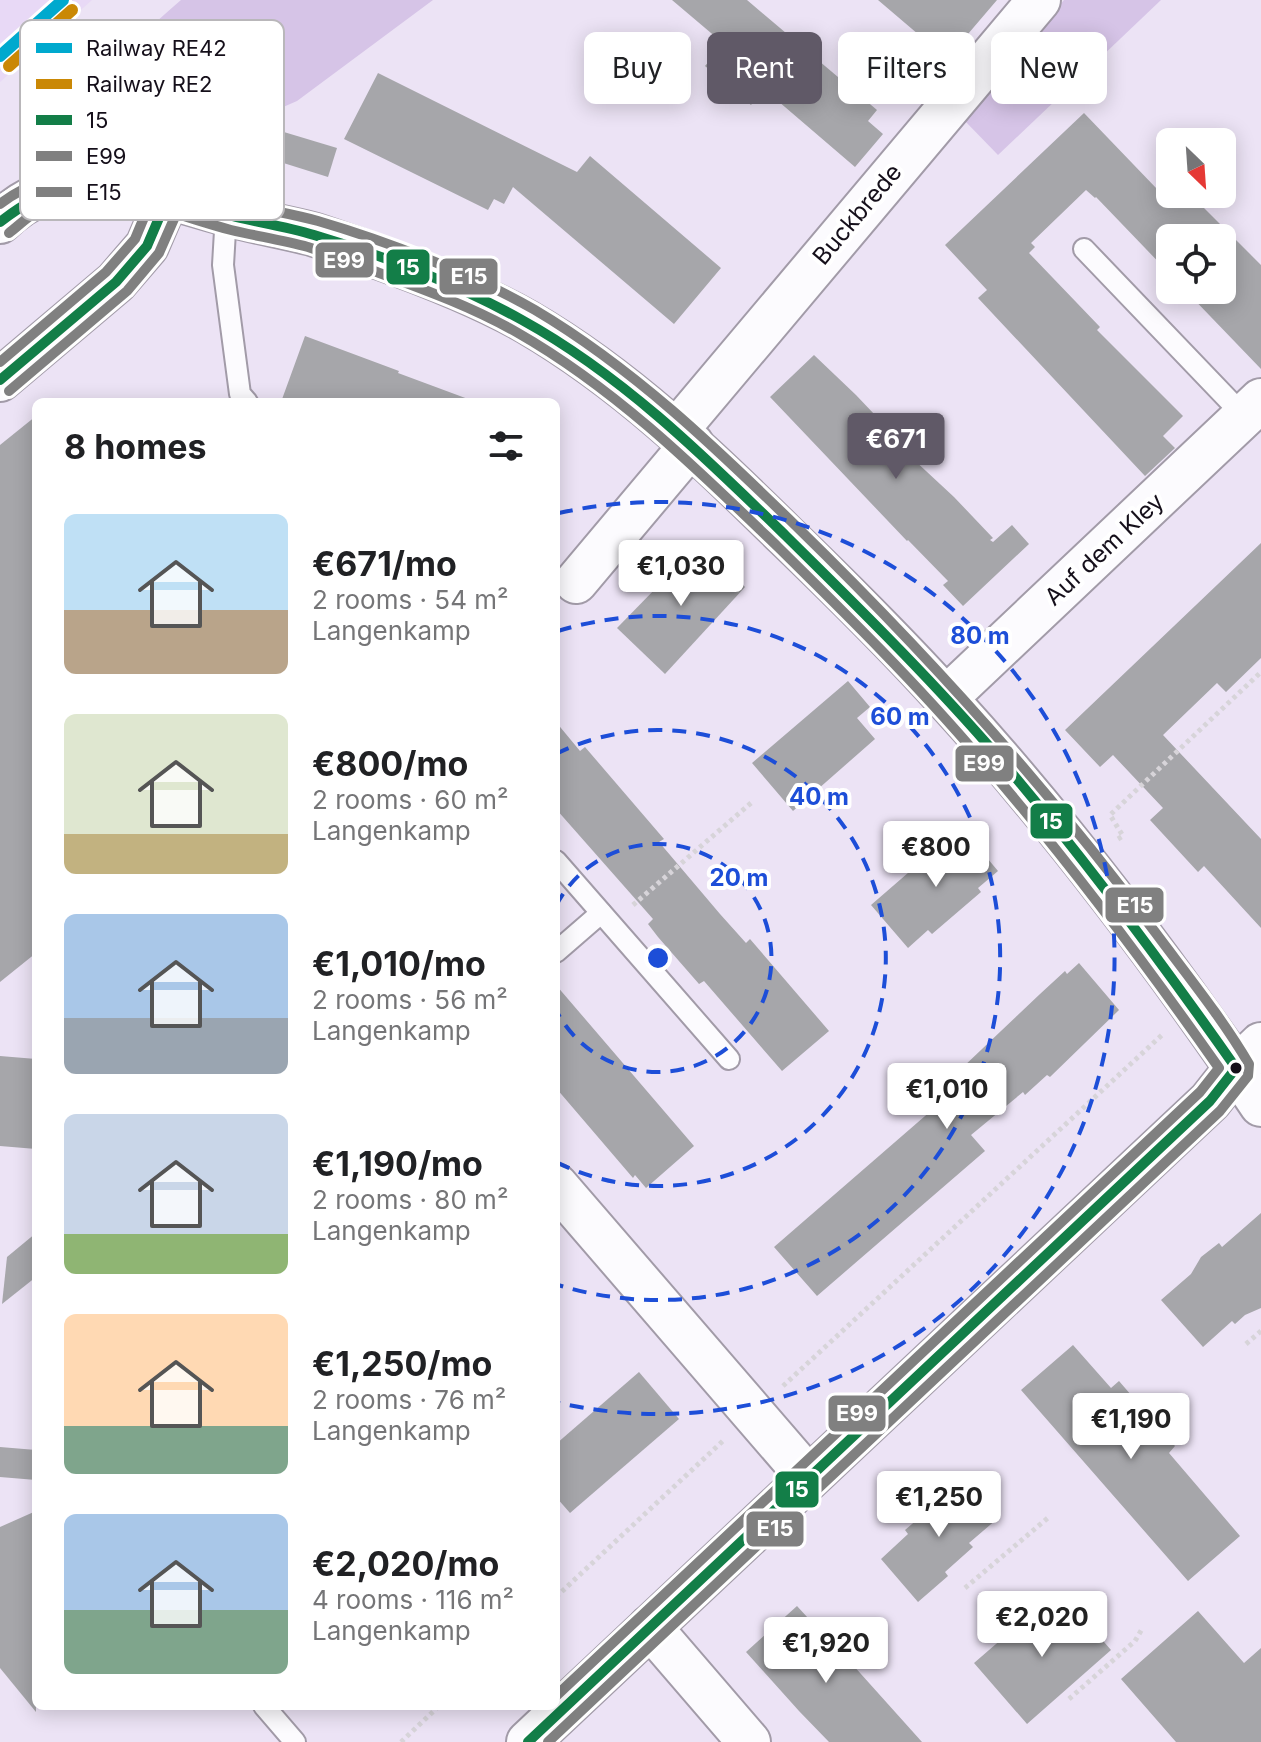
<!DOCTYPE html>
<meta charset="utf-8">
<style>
:root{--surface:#fff;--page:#f2f2f2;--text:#202124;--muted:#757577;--accent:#605967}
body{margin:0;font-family:Inter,sans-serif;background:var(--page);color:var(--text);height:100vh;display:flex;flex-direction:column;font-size:30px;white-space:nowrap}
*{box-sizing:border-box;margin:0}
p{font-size:26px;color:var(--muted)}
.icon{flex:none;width:44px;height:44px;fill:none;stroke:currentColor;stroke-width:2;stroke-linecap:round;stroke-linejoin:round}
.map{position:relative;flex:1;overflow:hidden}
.panel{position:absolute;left:32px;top:398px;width:528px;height:1312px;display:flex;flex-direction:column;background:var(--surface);border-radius:12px;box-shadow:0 4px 20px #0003}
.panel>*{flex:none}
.guide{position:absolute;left:584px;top:32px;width:556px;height:72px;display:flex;gap:16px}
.needle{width:52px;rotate:155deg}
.fabs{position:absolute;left:1156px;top:128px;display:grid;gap:16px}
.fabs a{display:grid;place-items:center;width:80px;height:80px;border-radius:12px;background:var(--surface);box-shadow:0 4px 20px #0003;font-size:40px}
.price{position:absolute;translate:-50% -68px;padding:0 18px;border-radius:8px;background:#fff;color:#222;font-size:26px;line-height:52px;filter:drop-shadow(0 2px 4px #0008)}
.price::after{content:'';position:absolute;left:50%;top:48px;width:24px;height:18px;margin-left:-12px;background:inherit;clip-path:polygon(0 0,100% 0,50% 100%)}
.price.active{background:var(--accent);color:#fff}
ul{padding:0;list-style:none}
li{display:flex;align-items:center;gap:24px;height:200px;padding:0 32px}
li span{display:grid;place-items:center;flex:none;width:224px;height:160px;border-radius:12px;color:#555}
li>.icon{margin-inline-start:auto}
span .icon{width:96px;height:96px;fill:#fffc;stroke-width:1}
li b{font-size:34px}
h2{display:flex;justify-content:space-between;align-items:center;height:96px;padding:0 32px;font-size:34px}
.pill{padding:0 28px;border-radius:12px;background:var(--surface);box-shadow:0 4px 20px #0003;font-size:28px;line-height:72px}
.pill.active{background:var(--accent);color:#fff}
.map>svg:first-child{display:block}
.built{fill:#e8d9f6}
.green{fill:#d6c4e7}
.building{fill:#a6a6aa}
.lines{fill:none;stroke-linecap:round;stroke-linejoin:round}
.lane-casing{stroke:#a29ba8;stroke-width:24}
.street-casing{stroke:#a29ba8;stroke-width:46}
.path{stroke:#d7d4d9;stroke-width:5;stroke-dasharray:4 4;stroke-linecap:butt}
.lane{stroke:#fcfbfe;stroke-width:20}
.street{stroke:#fcfbfe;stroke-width:42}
.bus-1-casing{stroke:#fff;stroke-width:16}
.bus-2-casing{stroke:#fff;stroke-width:16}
.bus-3-casing{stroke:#fff;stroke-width:16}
.bus-1{stroke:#137e48;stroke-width:10}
.bus-2{stroke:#808080;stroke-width:10}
.bus-3{stroke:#808080;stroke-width:10}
.rail-1-casing{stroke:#fff;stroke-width:18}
.rail-2-casing{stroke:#fff;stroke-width:18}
.rail-1{stroke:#00a9ce;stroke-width:12}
.rail-2{stroke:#ca8805;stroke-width:12}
.ring{fill:none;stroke:#1d4ed8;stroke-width:4;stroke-dasharray:14 10}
.bus-dot{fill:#150f1a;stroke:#fff;stroke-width:3}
.labels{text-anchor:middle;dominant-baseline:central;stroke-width:8;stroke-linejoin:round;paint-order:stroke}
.street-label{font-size:24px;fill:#150f1a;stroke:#fff}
.key{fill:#fff;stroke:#b9b7ba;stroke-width:2}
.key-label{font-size:22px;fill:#150f1a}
.centre{fill:#1d4ed8;stroke:#fff;stroke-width:4}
.ring-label{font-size:24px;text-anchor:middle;font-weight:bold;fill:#1d4ed8;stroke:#fff;stroke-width:8;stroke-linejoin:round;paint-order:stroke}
.line-badge{stroke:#fff;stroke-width:3}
.badge-label{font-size:22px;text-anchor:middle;font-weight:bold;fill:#fff}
</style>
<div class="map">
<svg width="1261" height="1742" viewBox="0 0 1261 1742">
<rect width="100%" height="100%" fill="#ece3f5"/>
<polygon class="built" points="0,0 92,0 0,82"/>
<g class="green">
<path d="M181,0H433L297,101L210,139L124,134L104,123L92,109C102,66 148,29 181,0Z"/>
<polygon points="1064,0 1161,0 998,155 963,119"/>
</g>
<g class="building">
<polygon points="672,0 747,0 877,110 868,121 883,134 855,167 764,89 751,105 705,66 724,44"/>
<polygon points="878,0 997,0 956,48 942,35 932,46"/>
<polygon points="378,73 577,172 590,156 721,268 674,324 513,187 504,204 494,199 488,210 344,139"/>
<polygon points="1084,113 1157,189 1170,177 1170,194 1186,194 1196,204 1198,202 1261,265 1261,369 1185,290 1222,290 1222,238 1170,238 1170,274 1096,197 1095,198 1086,190 1031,243 1035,247 1029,253 1100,327 1097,330 1183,416 1163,436 1175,448 1145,476 978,298 987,290 945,245"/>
<polygon points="251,122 337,148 328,177 242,150"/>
<polygon points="305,336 399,371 398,373 468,399 467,402 281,402"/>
<polygon points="814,355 856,395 875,415 873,417 912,458 954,497 993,538 990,540 993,542 1012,525 1029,544 963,606 943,585 948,581 908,540 907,541 770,397"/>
<polygon points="36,416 36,953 0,982 0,445"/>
<polygon points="700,543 745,587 665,674 617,628"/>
<polygon points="1261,543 1261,658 1226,692 1217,683 1163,735 1261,839 1261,928 1204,866 1198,872 1150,820 1163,808 1113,755 1100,767 1065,730"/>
<polygon points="848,681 870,707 857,718 875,739 793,811 752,763"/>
<polygon points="556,722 580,751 585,747 664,839 659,842 720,914 746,943 750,939 829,1031 782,1071 704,981 699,984 658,937 648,924 653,919 556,809"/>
<polygon points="961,827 998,871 978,888 981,892 932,934 928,930 908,948 871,905"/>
<polygon points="1079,963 1119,1010 1050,1077 1047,1075 1025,1095 1023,1092 971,1135 985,1151 817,1296 774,1247 970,1077 962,1068 1040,994 1065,971 1067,974"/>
<polygon points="556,985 694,1146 646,1188 635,1175 633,1178 556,1088"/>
<polygon points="0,1056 36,1059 36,1149 0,1146"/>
<polygon points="1261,1213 1261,1308 1245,1315 1235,1324 1232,1321 1203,1347 1161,1300 1191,1274 1201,1257 1219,1243 1222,1247"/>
<polygon points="36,1233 36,1277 2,1304 7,1257"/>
<polygon points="1073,1345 1111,1388 1119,1381 1175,1446 1169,1453 1240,1536 1188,1581 1021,1390"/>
<polygon points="639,1372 679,1419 570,1513 556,1497 556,1444"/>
<polygon points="0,1447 36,1450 36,1480 0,1477"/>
<polygon points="959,1475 997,1519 969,1543 973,1547 945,1572 948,1576 918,1602 881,1559 908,1534 905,1530 933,1506 929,1501"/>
<polygon points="36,1511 36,1712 0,1668 0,1527"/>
<polygon points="1047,1600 1059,1614 1071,1604 1111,1650 1027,1724 974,1663"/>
<polygon points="797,1606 851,1665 852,1664 922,1742 829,1742 799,1711 746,1652"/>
<polygon points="1198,1611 1244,1663 1261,1648 1261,1742 1176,1742 1121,1679"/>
</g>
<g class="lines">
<g class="lane-casing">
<g id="lane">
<polyline points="226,214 223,265 240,394 247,402"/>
<polyline points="1084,249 1244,416"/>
<polyline points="556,861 729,1059"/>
<polyline points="556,952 601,913"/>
<polyline points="264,1706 295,1742"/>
</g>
</g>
<g class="street-casing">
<g id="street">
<path d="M0,222C68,156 147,193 226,214C255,222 284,227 312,234C335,241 358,250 380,258C430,276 481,296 527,322C625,379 706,457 786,536C842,590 897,644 949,702C1053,816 1148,941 1236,1068L1210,1101L528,1742"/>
<polyline points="0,380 116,282 147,246 168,197"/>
<polyline points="677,430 1039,0"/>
<polyline points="576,582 692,444"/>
<polyline points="946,698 1261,400"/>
<polyline points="1261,1044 1236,1068 1261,1105"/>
<polyline points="556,1185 808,1477"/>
<polyline points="650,1627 749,1742"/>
</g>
</g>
<g class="path">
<polyline points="1118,839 1123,836 1110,815 1261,672"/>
<polyline points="633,905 751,803"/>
<polyline points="1246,1344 1261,1331"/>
<polyline points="783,1386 1163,1034"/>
<polyline points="965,1588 1049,1517"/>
<polyline points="556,1597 725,1439"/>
<polyline points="1069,1699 1135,1641 1142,1629"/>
<polyline points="401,1742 439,1706"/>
</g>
<use href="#lane" class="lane"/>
<use href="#street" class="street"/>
<g class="bus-1-casing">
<g id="bus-1">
<path d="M0,222C49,184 77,180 138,190C171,198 203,208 236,217C262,223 288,227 314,235C383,255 459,285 522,320C622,375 705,457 786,536C855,604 924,672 988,745C1077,848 1158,957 1236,1068L1210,1101L528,1742"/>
<polyline points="0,380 116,282 147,246 168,197"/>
</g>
</g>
<g class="bus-2-casing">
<g id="bus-2">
<path d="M9,233C17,227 25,219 33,214C94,178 170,214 231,230C256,236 282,240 308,247C330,254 352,263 374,271C423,289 473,307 518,333C616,389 697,469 778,547C847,615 916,683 979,757C1065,856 1143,960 1219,1068L1200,1092L556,1696"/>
<polyline points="9,391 127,291 159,253 181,203"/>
</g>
</g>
<g class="bus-3-casing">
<g id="bus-3">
<path d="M0,204C75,147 150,179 231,201C260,209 289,213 318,221C386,241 473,274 535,310C633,368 715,447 796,526C926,653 1047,786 1155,932C1187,975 1222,1018 1249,1064L1248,1076L1220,1111L548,1742"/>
<polyline points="0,362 106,272 135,239 155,191"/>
</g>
</g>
<use href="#bus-1" class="bus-1"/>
<use href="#bus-2" class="bus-2"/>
<use href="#bus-3" class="bus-3"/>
<g class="rail-1-casing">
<polyline id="rail-1" points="0,56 63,0"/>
</g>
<g class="rail-2-casing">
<polyline id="rail-2" points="9,66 72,10"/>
</g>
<use href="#rail-1" class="rail-1"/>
<use href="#rail-2" class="rail-2"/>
</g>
<g class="ring">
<path d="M556 906A114 114 0 1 1 556 1010"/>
<path d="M556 754A228 228 0 1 1 556 1162"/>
<path d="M558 631A342 342 0 1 1 558 1285"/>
<path d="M559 513A456 456 0 1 1 559 1403"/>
</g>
<circle class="bus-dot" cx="1236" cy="1068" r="7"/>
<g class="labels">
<g class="street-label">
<text transform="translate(857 214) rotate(-50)">Buckbrede</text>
<text transform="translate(1104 549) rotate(-43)">Auf dem Kley</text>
</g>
</g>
<rect x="20" y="20" width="264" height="200" rx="12" class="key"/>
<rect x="36" y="43" width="36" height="10" fill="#00a9ce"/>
<rect x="36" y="79" width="36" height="10" fill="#ca8805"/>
<rect x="36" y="115" width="36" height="10" fill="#137e48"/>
<rect x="36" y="151" width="36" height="10" fill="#808080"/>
<rect x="36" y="187" width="36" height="10" fill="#808080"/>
<g class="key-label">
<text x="86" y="56">Railway RE42</text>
<text x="86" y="92">Railway RE2</text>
<text x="86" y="128">15</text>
<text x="86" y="164">E99</text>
<text x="86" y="200">E15</text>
</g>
<circle cx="658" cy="958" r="12" class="centre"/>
<g class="ring-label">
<text x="980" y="644">80 m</text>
<text x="900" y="725">60 m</text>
<text x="819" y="805">40 m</text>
<text x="739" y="886">20 m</text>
</g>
<g class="line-badge">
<rect x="314" y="241" width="61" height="38" rx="8" fill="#808080"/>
<rect x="385" y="248" width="46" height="38" rx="8" fill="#137e48"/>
<rect x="438" y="257" width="61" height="39" rx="8" fill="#808080"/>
<rect x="954" y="744" width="61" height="39" rx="8" fill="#808080"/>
<rect x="1029" y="802" width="45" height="38" rx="8" fill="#137e48"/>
<rect x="1104" y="886" width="61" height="38" rx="8" fill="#808080"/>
<rect x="827" y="1394" width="60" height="39" rx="8" fill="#808080"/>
<rect x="774" y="1470" width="46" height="39" rx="8" fill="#137e48"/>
<rect x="745" y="1510" width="60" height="38" rx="8" fill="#808080"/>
</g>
<g class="badge-label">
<text x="344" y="268">E99</text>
<text x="408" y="275">15</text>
<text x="469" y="284">E15</text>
<text x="984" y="771">E99</text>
<text x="1051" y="829">15</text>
<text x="1135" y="913">E15</text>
<text x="857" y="1421">E99</text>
<text x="797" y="1497">15</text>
<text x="775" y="1536">E15</text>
</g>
</svg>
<div class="fabs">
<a><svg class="needle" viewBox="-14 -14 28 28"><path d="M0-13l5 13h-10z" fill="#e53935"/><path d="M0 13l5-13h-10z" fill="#757577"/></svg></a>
<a><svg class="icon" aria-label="locate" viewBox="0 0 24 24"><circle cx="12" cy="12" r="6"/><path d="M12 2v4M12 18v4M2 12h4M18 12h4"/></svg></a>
</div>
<b class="price active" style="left:896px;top:481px">€671</b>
<b class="price" style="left:681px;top:608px">€1,030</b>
<b class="price" style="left:936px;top:889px">€800</b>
<b class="price" style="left:947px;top:1131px">€1,010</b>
<b class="price" style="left:1131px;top:1461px">€1,190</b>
<b class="price" style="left:939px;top:1539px">€1,250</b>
<b class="price" style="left:1042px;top:1659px">€2,020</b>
<b class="price" style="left:826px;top:1685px">€1,920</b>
<div class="guide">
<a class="pill">Buy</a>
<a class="pill active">Rent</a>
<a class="pill">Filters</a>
<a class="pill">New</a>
</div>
<section class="panel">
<h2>8 homes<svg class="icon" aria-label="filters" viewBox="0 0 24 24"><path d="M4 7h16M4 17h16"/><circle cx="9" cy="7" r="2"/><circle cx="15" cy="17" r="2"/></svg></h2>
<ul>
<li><span style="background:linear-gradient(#bfe0f5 60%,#b9a48a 0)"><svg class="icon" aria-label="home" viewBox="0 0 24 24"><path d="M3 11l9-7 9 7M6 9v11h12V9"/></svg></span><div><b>€671/mo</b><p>2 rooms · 54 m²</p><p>Langenkamp</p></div></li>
<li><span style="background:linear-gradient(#dfe7d0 75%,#c2b280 0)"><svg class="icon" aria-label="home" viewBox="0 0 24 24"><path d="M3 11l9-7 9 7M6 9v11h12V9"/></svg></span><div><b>€800/mo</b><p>2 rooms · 60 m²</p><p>Langenkamp</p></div></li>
<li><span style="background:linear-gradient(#a9c7e8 65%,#9aa5b1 0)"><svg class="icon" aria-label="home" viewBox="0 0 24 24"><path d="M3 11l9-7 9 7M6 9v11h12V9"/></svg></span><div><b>€1,010/mo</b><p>2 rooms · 56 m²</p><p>Langenkamp</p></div></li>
<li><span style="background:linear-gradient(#c9d6e8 75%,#8fb573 0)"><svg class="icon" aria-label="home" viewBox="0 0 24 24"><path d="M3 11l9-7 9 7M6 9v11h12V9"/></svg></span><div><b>€1,190/mo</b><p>2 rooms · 80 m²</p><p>Langenkamp</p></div></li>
<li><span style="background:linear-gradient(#ffd9b3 70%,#7fa58c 0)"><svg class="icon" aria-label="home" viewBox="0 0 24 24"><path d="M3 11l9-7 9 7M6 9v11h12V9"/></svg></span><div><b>€1,250/mo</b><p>2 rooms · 76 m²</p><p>Langenkamp</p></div></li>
<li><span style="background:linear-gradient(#a9c7e8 60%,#7fa58c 0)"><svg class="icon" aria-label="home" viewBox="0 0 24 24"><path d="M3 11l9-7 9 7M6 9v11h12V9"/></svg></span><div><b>€2,020/mo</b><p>4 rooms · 116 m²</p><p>Langenkamp</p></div></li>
</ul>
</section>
</div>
